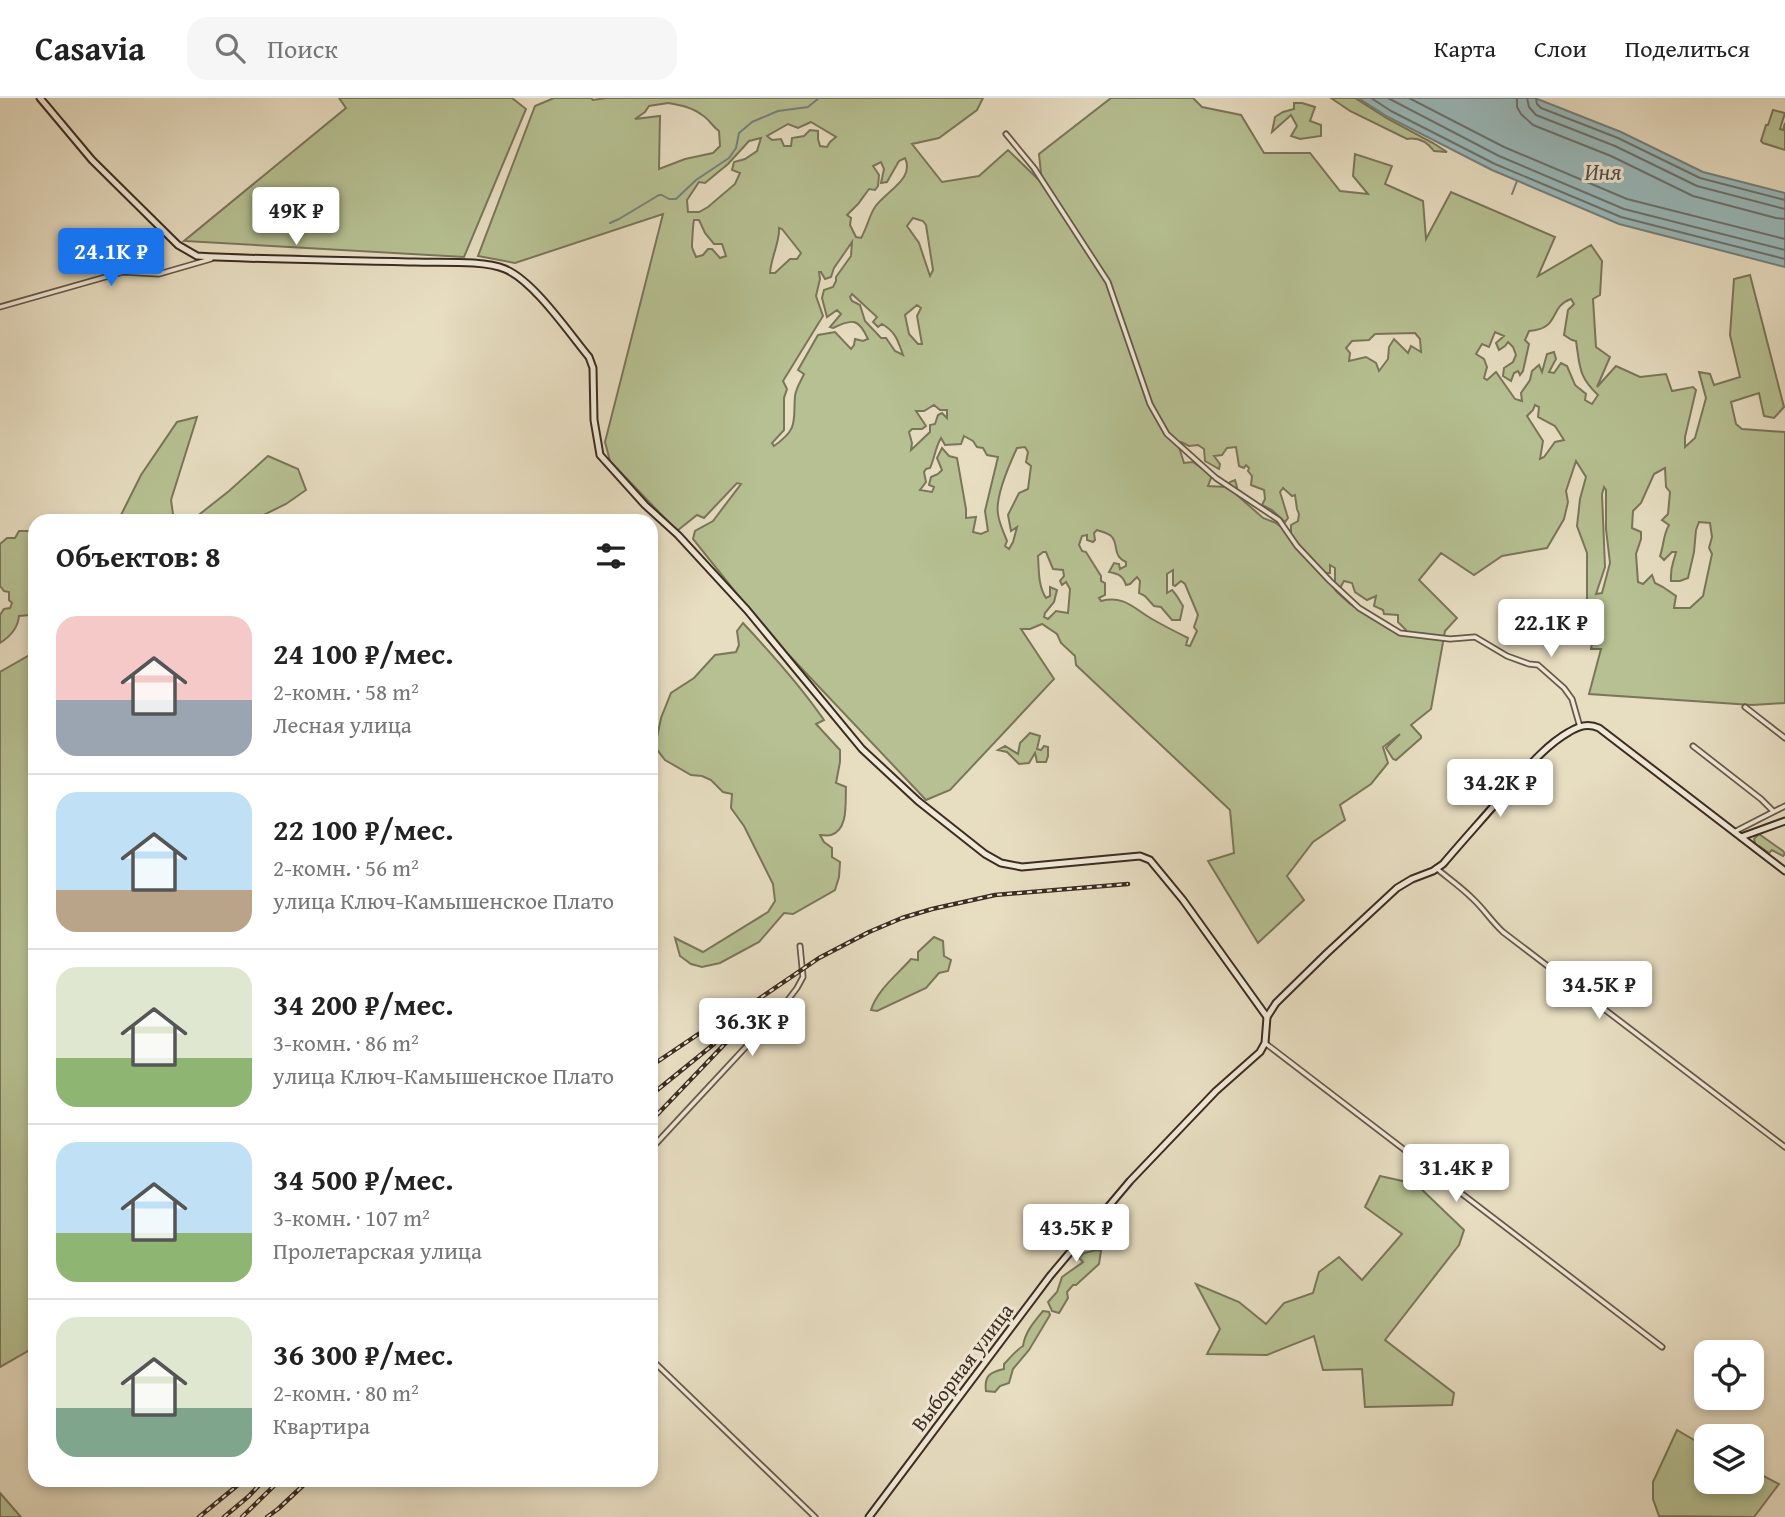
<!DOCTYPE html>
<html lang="ru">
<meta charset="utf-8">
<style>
:root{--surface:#fff;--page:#f6f6f6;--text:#222;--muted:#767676;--line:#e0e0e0;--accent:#1a73e8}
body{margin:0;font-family:"Gentium Book Plus",serif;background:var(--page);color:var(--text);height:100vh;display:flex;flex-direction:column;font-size:26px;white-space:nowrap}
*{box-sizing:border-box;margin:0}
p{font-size:23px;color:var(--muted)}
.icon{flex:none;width:38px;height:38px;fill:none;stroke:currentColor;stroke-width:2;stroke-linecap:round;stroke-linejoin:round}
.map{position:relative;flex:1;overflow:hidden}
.side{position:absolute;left:28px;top:416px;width:630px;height:973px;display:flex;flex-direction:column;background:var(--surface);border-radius:21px;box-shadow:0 4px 10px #0003}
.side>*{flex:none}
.buttons{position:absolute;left:1694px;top:1242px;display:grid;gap:14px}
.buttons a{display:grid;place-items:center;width:70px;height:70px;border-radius:14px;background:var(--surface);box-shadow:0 4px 10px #0003;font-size:35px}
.price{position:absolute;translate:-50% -60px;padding:0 16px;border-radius:7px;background:#fff;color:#222;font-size:23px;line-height:46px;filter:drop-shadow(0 2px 4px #0008)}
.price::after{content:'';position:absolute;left:50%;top:42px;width:21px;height:16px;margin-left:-10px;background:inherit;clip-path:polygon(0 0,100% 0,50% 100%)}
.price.active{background:var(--accent);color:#fff}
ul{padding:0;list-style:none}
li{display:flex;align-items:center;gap:21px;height:175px;padding:0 28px}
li+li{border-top:2px solid var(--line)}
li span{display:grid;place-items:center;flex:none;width:196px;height:140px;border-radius:21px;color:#555}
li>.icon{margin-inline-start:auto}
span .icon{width:84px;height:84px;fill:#fffc;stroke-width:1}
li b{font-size:30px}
h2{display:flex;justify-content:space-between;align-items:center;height:84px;padding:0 28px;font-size:30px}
header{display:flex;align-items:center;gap:42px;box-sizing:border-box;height:98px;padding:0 35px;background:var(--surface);border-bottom:2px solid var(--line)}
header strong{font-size:33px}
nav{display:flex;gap:38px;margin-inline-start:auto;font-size:24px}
.search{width:490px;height:63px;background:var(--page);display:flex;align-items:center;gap:18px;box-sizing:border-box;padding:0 24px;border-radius:21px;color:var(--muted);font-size:26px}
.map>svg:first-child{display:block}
.green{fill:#b6c092;stroke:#7a765a;stroke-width:2;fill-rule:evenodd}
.water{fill:#9ababc;stroke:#75817e;stroke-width:2}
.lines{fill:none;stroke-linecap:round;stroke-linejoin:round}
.shore{stroke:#6c736e;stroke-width:2}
.stream{stroke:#75817e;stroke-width:2}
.street-casing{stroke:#685849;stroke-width:7}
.secondary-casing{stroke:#3d2c21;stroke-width:9}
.street{stroke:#efe9d7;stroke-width:3.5}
.secondary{stroke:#efe9d7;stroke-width:5}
.rail-casing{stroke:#3d2c21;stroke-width:4.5}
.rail{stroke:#efe9d7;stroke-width:2;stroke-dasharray:5;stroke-linecap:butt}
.labels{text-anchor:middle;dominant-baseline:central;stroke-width:6;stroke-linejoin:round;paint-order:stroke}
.street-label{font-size:21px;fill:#3d2c21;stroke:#efe9d7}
.water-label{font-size:23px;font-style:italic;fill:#545048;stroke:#efe9d7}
</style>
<header>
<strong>Casavia</strong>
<div class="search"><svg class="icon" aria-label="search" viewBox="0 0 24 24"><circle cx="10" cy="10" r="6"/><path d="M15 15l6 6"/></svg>Поиск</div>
<nav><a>Карта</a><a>Слои</a><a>Поделиться</a></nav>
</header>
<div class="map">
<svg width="1785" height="1419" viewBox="0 0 1785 1419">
<rect width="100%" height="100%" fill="#e7ddc1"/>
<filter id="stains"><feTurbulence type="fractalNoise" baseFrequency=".00286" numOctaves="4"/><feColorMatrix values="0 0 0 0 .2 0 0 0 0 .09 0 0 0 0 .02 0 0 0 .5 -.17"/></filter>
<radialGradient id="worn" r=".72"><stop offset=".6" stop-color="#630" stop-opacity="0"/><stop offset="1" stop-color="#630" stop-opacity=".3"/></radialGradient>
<g class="green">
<polygon points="339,0 512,0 526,11 464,159 184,143 346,10"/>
<path d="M554,0H591L593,2L606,0H983L977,12L939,40L912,46L942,84L979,78L1008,52L1042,85L1039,56L1111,0H1193L1202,9L1241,17L1264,55H1310L1340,93L1368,96L1353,78L1355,56L1392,68L1385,86L1423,103L1426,141L1451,94L1555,139L1538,178L1591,147L1602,163L1600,197L1593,201L1596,249L1610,259L1597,289L1616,268L1640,279L1666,276L1672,293L1693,289L1696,292L1685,339V349L1695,340L1706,300L1699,274L1710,276L1714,287L1740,279L1730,237L1734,181L1750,177L1784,309L1774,320L1764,318L1759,295L1731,304L1736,326L1742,331L1785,334V605L1752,607L1589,596L1601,551H1591L1596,523L1587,509V455L1577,428L1580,401L1586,379L1576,363L1566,393L1568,404L1564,421L1547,450L1502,458L1474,477L1441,455L1419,482L1457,520L1445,533L1431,611L1411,627L1421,638V640L1396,662L1393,661L1386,650L1400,636L1383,649L1388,665L1371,686L1340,707L1345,722L1313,744L1287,778L1304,802L1258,845L1208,763L1234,755L1230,712L1076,567L1075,558L1061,545L1057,536L1042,526L1030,531H1021L1054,581L950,692L926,702L770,537L693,441L695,433L713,423L741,386L737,385L704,420L697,417L677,433L610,363L605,344L663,116L515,165L478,158L535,8ZM668,5C679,7 692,9 702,17C709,21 712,28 719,33L720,48L713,55L685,61L659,71L660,18L635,21L645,14L649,8ZM811,24L836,39L830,44L827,49L820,48L818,41V33L810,32L804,38L792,40L791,48H784L781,41L772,42L767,38L788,26L798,30ZM761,40L757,53L745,61L734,64L732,72L740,75L735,86L708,109L699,114H688L687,102L699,84L705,85L728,66L749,43ZM905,60C915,81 886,93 875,109C869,118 867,130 861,140L856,139L850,127L851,120L847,117L858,106L869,91L875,92L878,88L879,77L873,68L881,64L884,71L881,85L887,84L899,63ZM913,120L923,123L926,127L933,172L930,178L919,145L907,128ZM694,122H699L705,135L714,146H722L726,158L720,160L712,151H708L703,157L696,159C695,156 693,153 692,149C692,146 693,125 694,122ZM779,130L782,131L801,155L797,161H790L775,175H770C771,159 780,144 779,130ZM852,144L851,158L836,179V183L833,189L824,192L822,200L827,219L837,212L841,216L830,229L833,230C853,220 859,221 868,241L863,243L855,241L854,247L851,251L835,234L818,237L798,272L804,276C801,283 796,290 795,298C793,324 799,330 774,348L772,345L784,332V300L787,291L783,283L823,218L816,198L820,181L819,174H821L825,181L831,179L834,170ZM852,196L877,219L873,224L878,229L882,226C896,234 898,243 903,257L895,253L886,240H881L865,223L860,207L852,203L850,199ZM1571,201L1574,206L1568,212L1564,237L1572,242L1576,243C1580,268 1578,278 1598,297L1592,306L1585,302L1586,296L1575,287L1567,268L1561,265L1554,275L1549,274L1556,261L1554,254L1547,256L1542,274L1539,267L1532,273L1530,282L1521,295L1522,303L1515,301L1496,274L1487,282L1484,280L1487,269L1484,261L1476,256L1482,246L1489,249L1495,234L1504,238L1496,245L1499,252L1505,248L1508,244L1513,249L1516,257L1513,264L1504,270L1503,278L1511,283L1514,275L1518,273L1520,277L1523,273L1529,246L1525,242L1529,233C1561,231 1548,209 1571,201ZM917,207L921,210L917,218L922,246H918L909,236L905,217ZM1415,235L1420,241L1421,254L1411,248L1408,255L1394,241L1389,249L1388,261L1379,273L1376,265L1366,259L1349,263L1350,255L1346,250L1352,243L1369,242L1375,236ZM934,307L940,312H947V320L942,315L938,317L935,326L930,327V334L911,352L912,345L909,334L912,331H922L926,328L916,313H924ZM1535,307L1539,309L1538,319L1555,328L1564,342L1555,344L1544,359L1540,361L1543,343L1527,318L1533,312ZM964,338L973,343L977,349L983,350L987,357L998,359L985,413L988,433L981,436L973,434L976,419L966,420V411L957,360L949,358L942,350L937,360L942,372L938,376L931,379L929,387L934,389L932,394L920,392L926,384L924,374L926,371L930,370C935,359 935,350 941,340L945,347L961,346ZM1181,344L1189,348L1198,347L1204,351L1205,363L1219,371L1220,366L1214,358L1222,357L1227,350L1236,349L1239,368L1244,370L1246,367L1249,370L1248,373L1252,378L1251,387L1264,392L1265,401L1262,407L1272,412L1285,424L1288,420L1280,394L1283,390L1292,398L1295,397L1297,411L1299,416L1298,423L1291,427V436L1276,425L1263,420L1237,397V389L1235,382L1230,384L1226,389L1208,388L1211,380H1215L1193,364L1184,365L1178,346ZM1025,349L1028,354L1026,364L1031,368L1028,391L1019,395L1008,417L1011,433L1017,429L1013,444L1009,451L1005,448L1007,443C1004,435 999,425 998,416C995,399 1010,365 1017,350ZM1665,370L1666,389L1670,394L1668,416L1662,422L1669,427C1663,437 1664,447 1660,458L1664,462L1672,454H1676C1673,467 1670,468 1671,483H1680L1688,480L1694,454L1696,432L1699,424L1710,425L1712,439L1709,450L1712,456L1703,498L1690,510H1674L1676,498L1663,489L1655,485L1652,477L1643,486L1638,484L1636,456L1641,441V434L1632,430L1633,413L1641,405L1654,376ZM1604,389L1606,392V431L1610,465L1602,495L1596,496L1605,469L1602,396ZM1097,432C1102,434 1109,435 1112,439C1119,448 1112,457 1126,464V468L1120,471L1119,466L1114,465L1109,474C1118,476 1123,477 1126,487L1130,486L1137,479L1140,483L1139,495L1145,498L1154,508L1161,509L1172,522H1180L1183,508C1179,502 1177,497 1172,492L1167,495V476L1173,472V487L1175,488L1181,483L1185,486L1198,517L1194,529L1197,533L1190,548L1186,547L1188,540C1176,534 1164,528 1152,521C1134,511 1125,497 1101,503L1099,500L1105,497V485L1101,483V478L1086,454L1082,453L1079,447L1082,438L1087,437V442L1093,444L1095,442L1094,435ZM1043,454H1046L1053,471L1063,472L1064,478L1060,483L1062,487L1066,484L1070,491L1068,515L1056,513L1048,521L1044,519L1045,515L1054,504L1057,492L1050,489V498L1046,500C1038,488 1039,472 1038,458ZM1330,467L1335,470V490H1340L1344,483L1352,485L1355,494L1367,502L1376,498L1374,508L1383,512L1384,516L1398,517V524L1406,532L1404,537L1350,506L1336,493L1325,475H1330Z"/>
<path d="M1331,0H1355L1388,21L1433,45L1447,54L1434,53C1427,44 1419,39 1407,41L1350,13Z"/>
<polygon points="1294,5 1302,5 1315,9 1310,23 1321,27 1321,38 1300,41 1291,38 1297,28 1291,17 1272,34 1275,19 1283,14 1294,11"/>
<polygon points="1773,12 1785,15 1780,31 1783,32 1785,25 1785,52 1763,45 1761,43 1766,27 1768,27"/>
<polygon points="197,319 171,402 174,423 118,423 141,377 177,324"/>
<polygon points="268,358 298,371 306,392 286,406 251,423 191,423 229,393"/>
<path d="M19,433H30L35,438V453L32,456L35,475V512L30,517L19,518C18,530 11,538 0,545V517L4,511L10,510L12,505L9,502V494L4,493L0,488V446L7,440H15Z"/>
<path d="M743,525C772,556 800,587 824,622L816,626L840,652V664L836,685L846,689C845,703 849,732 831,737C828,738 824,737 820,737L824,744L832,750V759L840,764L839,779L835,792L793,816L784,815L759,844L720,865L702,869L691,866L680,858L675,840L703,854L768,814L775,803L773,786L744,728L731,710L732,696L723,694L711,682L702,678L691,677L665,662L655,649L661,620L671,595L694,580L715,557L736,554L739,547L737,533Z"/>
<polygon points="35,554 35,1249 0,1269 0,574"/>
<polygon points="1030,635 1040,638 1037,651 1041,652 1044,648 1048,649 1048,658 1046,664 1037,664 1035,655 1029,665 1019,666 1007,654 998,652 1005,648 1018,656 1020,645"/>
<polygon points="1759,736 1783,753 1785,756 1783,758 1772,752 1769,755 1759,748 1756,748 1754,741"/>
<path d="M934,839L943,843L944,858L951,862L948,873L939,875L926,890L877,913L871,912C877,892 898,876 911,861L918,862V854Z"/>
<polygon points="1380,1078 1416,1086 1464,1132 1459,1147 1385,1242 1454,1295 1452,1307 1365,1309 1362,1271 1323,1272 1314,1238 1267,1257 1207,1256 1220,1231 1196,1186 1239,1204 1266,1226 1284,1205 1313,1195 1319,1174 1339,1159 1362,1182 1402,1136 1365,1109"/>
<polygon points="1097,1152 1101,1153 1099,1166 1076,1187 1073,1187 1067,1194 1068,1200 1059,1215 1052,1213 1048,1204 1057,1194 1062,1179 1083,1164 1079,1160 1084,1155"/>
<path d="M1043,1213L1049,1214L1050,1217L1029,1252L1013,1271L1009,1285L1000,1288L995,1294L986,1293C984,1278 990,1274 1004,1271V1266C1010,1260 1016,1252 1023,1248C1025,1234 1034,1224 1043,1213Z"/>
<polygon points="1677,1332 1706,1349 1706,1384 1752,1384 1752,1372 1779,1386 1754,1419 1659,1418 1653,1401 1653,1384"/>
<polygon points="0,1395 21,1419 0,1419"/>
</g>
<polygon class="water" points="1358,0 1535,0 1621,34 1703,74 1785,95 1785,169 1619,126 1492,72 1388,19"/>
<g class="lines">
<g class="shore">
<polyline points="1371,0 1391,13 1495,66 1621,119 1785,161"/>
<polyline points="1388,0 1499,58 1624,111 1785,152"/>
<polyline points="1409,0 1504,49 1627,101 1785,141"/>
<polyline points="1517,0 1517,9 1521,16 1533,27 1611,58 1693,98 1776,120 1785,121"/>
<polyline points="1527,0 1529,9 1536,17 1615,48 1697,88 1785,111"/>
<polyline points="1536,0 1537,6 1541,10 1618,40 1700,80 1785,102"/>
</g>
<g class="stream">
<polyline points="1512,96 1517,83"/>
<polyline points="610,125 619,121 659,97 662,97 669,101 676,101 696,82 729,60 736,50 739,35 752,24 778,13 808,9 819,0"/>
</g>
<g class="street-casing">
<g id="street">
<polyline points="1006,36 1034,70 1108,184 1150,306 1167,336 1216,380 1279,422 1297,448 1330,483 1359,510 1400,535 1450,541 1475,539 1507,558 1529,566 1538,567 1564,590 1572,601 1580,629"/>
<polyline points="0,209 123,174 159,176 211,161"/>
<polyline points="1745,609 1785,640"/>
<polyline points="1693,648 1761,701 1773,713"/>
<polyline points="1734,734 1785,708"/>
<path d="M1436,770C1448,780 1461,789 1472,800C1484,811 1491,823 1503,834L1785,1049"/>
<polyline points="1265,945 1662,1249"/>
<polyline points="651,1051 781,911 797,890 803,879 800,848"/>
<polyline points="651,1261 815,1419"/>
</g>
</g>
<g class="secondary-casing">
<g id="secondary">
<path d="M40,0L92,62L178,147L197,158C270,162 343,162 415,164C441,165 483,162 505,171C534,183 569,235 589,259L593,270L594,322L600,357L645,407L678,437L747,512L862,651L918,703L985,756L1001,765L1022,769L1140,758L1150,762L1183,802L1267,919"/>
<polyline points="1741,739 1785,723"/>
<path d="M869,1419L1050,1178L1130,1083L1216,993L1260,954L1265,945L1267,919L1276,905L1327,855L1397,790L1412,781L1433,773L1443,766C1465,740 1488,715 1510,689C1527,670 1546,647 1569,634C1579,628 1588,625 1599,630L1785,773"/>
</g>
</g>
<use href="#street" class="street"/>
<use href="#secondary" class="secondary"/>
<g class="rail-casing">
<g id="rail">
<polyline points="651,968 697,937 750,907 819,860 869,834 902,820 932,811 995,797 1128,786"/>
<polyline points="651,997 714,946"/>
<polyline points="651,1023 764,905"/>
<polyline points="199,1419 244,1382"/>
<polyline points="224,1419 249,1398 264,1382"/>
<polyline points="242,1419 280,1382"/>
<polyline points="267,1419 278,1411 309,1382"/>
</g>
</g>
<use href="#rail" class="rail"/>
</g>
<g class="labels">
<g class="street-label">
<text transform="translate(962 1269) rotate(-53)">Выборная улица</text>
</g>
<g class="water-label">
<text x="1603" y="73">Иня</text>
</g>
</g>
<rect width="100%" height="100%" filter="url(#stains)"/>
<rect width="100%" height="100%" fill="url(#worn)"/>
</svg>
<div class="buttons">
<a><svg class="icon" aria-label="locate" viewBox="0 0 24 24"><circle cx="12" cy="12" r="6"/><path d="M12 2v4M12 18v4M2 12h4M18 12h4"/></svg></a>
<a><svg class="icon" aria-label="layers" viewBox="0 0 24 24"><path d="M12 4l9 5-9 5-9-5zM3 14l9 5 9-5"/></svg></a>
</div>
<b class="price" style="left:296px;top:149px">49K ₽</b>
<b class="price active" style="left:111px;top:190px">24.1K ₽</b>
<b class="price" style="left:1551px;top:561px">22.1K ₽</b>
<b class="price" style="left:1500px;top:721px">34.2K ₽</b>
<b class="price" style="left:1599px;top:923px">34.5K ₽</b>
<b class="price" style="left:752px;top:960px">36.3K ₽</b>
<b class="price" style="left:1456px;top:1106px">31.4K ₽</b>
<b class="price" style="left:1076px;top:1166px">43.5K ₽</b>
<section class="side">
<h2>Объектов: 8<svg class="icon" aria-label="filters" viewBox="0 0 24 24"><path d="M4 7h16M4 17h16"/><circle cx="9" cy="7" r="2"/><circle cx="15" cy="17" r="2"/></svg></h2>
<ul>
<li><span style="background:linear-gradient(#f6c9c9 60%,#9aa5b1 0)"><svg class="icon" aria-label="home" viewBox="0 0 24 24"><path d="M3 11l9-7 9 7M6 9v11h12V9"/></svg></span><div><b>24 100 ₽/мес.</b><p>2-комн. · 58 m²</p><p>Лесная улица</p></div></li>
<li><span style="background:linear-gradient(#bfe0f5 70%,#b9a48a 0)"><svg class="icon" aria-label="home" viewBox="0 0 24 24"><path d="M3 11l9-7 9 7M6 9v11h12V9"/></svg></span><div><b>22 100 ₽/мес.</b><p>2-комн. · 56 m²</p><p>улица Ключ-Камышенское Плато</p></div></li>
<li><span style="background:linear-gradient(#dfe7d0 65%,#8fb573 0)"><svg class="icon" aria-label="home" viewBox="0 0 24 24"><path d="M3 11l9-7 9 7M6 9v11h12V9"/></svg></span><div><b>34 200 ₽/мес.</b><p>3-комн. · 86 m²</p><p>улица Ключ-Камышенское Плато</p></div></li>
<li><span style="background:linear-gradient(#bfe0f5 65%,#8fb573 0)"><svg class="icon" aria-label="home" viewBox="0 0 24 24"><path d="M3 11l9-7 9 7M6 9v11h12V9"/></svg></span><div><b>34 500 ₽/мес.</b><p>3-комн. · 107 m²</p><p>Пролетарская улица</p></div></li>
<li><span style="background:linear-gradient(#dfe7d0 65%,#7fa58c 0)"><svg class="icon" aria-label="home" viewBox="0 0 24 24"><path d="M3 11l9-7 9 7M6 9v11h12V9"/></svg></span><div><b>36 300 ₽/мес.</b><p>2-комн. · 80 m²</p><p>Квартира</p></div></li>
</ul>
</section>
</div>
